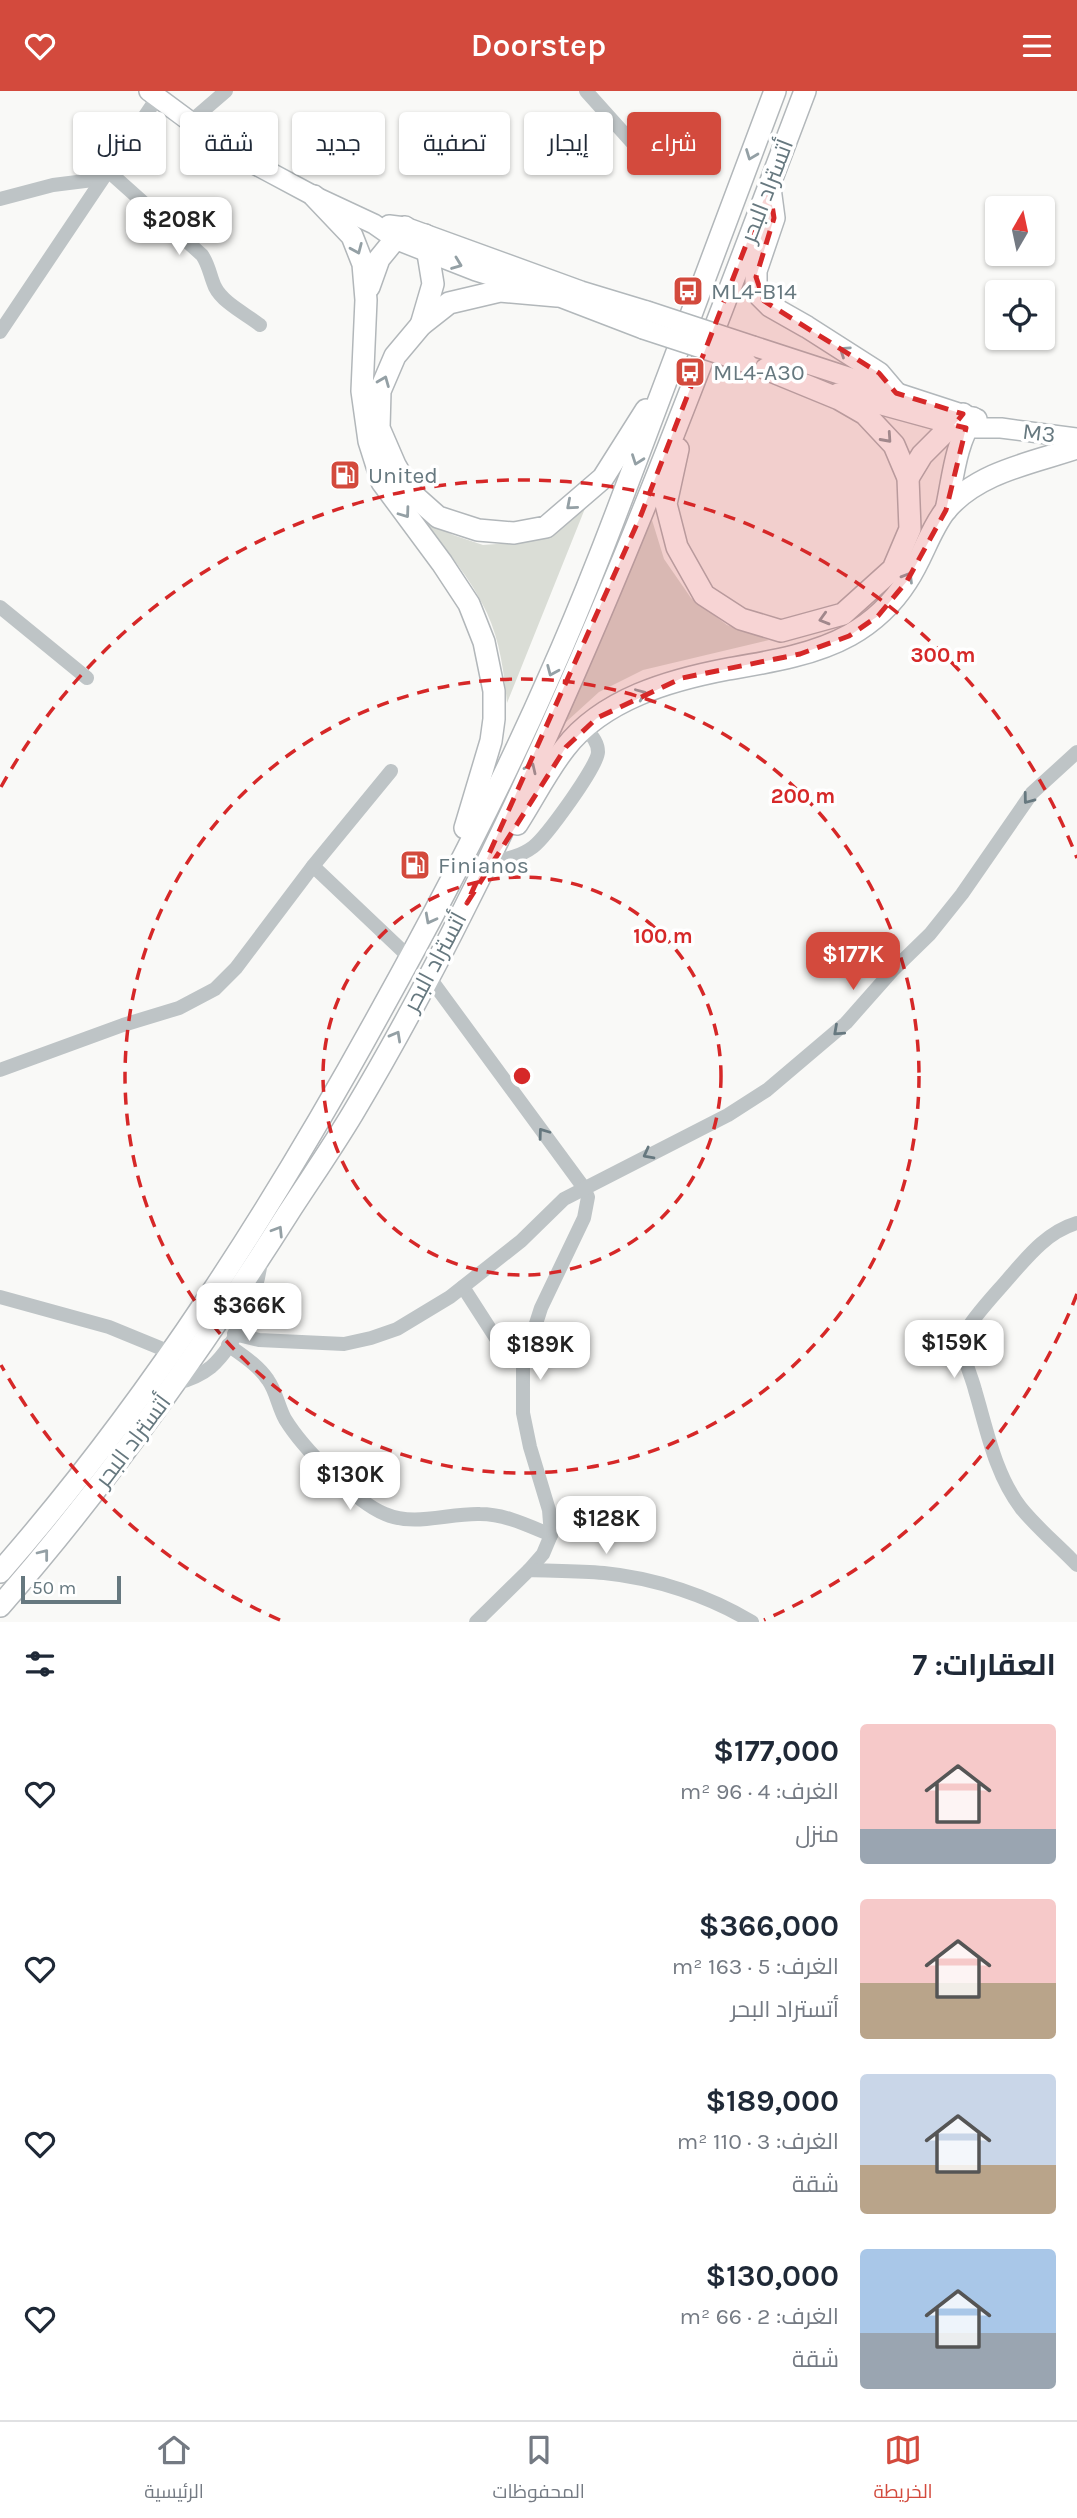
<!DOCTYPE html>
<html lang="ar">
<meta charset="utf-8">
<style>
:root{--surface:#fff;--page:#f2f2f3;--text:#1f2937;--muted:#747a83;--line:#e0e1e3;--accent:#d34a3d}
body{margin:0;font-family:Karla,Cairo,sans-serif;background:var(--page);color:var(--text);direction:rtl;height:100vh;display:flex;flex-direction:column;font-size:26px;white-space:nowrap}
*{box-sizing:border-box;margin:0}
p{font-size:23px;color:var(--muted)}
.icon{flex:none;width:38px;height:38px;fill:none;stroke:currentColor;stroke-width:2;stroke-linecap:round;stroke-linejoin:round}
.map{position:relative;height:1531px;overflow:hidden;direction:ltr}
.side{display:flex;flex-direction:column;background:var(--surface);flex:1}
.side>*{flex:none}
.hud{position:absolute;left:21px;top:21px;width:700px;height:63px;direction:rtl;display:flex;gap:14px}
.needle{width:46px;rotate:9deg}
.buttons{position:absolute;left:985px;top:105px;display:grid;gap:14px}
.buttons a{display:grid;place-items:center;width:70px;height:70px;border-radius:7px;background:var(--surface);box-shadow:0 2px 5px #0004;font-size:35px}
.scale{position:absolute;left:21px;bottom:18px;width:100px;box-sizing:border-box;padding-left:7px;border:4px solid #66787f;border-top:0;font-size:19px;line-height:24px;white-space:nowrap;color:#66787f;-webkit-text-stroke:5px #fff;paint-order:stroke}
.price{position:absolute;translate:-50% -60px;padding:0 16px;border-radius:14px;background:#fff;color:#222;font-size:23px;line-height:46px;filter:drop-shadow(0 2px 4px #0008)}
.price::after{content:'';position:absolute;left:50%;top:42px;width:21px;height:16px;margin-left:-10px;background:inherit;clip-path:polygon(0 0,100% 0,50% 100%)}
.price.on{background:var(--accent);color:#fff}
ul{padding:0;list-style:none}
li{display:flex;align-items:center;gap:21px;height:175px;padding:0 21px}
li span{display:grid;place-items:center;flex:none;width:196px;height:140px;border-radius:7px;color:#555}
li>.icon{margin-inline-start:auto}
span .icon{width:84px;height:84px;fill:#fffc;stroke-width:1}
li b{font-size:30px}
h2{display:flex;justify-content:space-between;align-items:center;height:84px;padding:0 21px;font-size:30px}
.tag{padding:0 24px;border-radius:7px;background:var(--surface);box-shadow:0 2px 5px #0004;font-size:24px;line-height:63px}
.tag.on{background:var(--accent);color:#fff}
header{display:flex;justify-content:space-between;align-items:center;height:91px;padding:0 21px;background:var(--accent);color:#fff;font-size:32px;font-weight:600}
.menu{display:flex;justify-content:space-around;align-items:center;height:98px;border-top:2px solid var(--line);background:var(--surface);font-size:19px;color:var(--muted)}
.menu a{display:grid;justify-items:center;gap:4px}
.menu .on{color:var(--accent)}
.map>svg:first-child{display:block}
.green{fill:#daddd6}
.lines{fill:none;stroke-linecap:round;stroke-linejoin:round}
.major-casing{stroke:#b2b8bb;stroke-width:22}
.highway-casing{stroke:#b2b7ba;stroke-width:24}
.minor{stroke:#bec4c6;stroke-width:14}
.major{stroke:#fff;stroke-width:19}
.highway{stroke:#fff;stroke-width:21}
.major-bridge-casing{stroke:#b2b8bb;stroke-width:22;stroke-linecap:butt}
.major-bridge{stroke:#fff;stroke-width:19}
.oneway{stroke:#94a0a5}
.oneway2{stroke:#66787f}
.marked{fill:#d62828;fill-opacity:0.2;stroke:#d62828;stroke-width:5;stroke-dasharray:14 9;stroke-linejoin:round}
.ring{fill:none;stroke:#d62828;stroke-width:3.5;stroke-dasharray:12 9}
.labels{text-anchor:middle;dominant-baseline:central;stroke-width:7;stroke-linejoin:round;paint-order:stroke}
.street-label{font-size:23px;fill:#66787f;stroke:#fff}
.poi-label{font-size:23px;fill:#66787f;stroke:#fff;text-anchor:start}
.centre{fill:#d62828;stroke:#fff;stroke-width:3.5}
.ring-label{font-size:21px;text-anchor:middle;font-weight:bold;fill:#d62828;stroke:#fff;stroke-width:7;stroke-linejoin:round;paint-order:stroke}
</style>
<header><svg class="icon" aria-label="menu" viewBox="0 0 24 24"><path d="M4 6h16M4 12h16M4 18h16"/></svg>Doorstep<svg class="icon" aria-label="heart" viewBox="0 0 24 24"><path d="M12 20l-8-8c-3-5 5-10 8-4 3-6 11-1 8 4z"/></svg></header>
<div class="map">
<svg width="1077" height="1531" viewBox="0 0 1077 1531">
<rect width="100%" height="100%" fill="#f9f9f7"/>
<g class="green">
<path d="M586,415L507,612C504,582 500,550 487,522C471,487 445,458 422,428L453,444L483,454L525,451L558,439Z"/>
<polygon points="652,429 664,468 691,507 727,534 769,549 643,579 599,601 555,641"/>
</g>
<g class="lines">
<g class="major-casing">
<g id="major">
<polyline points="149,0 230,60 314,105 374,133 397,149 476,180 557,205 643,238"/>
<polyline points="389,134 405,136 581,200 647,220"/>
<polyline points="753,255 977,328"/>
<polyline points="838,302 966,337 1001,337 1077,347"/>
</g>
</g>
<g class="highway-casing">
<g id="highway">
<polyline points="770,97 774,127 756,180 756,192 760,205 770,215 807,236 879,282 896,302"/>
<polyline points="314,105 352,145 363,173 366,209 362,300 369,350 382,391 442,472 469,513 484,551 494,600 494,628 491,650 465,737"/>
<polyline points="369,196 379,168 405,136"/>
<polyline points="557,205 500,200 449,212 421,234 395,265 380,300 379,337 395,374 411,402 438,426 478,439 514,442 546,436 603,387 646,319"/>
<polyline points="421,234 433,193 425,144"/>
<polyline points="678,358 666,413 677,456 704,504 741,528 781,540 843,523 893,478 910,438 908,387 894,354 865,323 839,308 766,278"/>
<polyline points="908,387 922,364 963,323"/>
<path d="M946,419C953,388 955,353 973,327"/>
<path d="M517,733C533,708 547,680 565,657C603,608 670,589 728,578C769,571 814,564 850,544C873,531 893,512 907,490C922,468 929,441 945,420C977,381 1032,372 1077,357"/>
<path d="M0,1481C150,1310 274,1115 383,916C443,808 501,696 550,584C594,486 630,385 668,285C703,190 739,95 775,0"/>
<path d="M0,1515C107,1393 200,1261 287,1124C309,1090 332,1057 353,1022C393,955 430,886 465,816C598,553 701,275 805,0"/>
</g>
</g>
<g class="minor">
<polyline points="586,0 647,68"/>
<polyline points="190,31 226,0"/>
<path d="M107,79L202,164C209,174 210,185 215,196C223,212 246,223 260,234"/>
<polyline points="0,108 53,94 101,88"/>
<polyline points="0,241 157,7"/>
<polyline points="0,516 87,587"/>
<path d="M493,771C507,768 521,765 533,756C546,746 598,675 598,661C598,651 592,644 585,638"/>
<polyline points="313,775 410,867"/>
<polyline points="429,886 584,1097 588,1106 584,1127 541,1217 523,1273 523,1322 530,1356 549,1419 551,1444 543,1463 529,1479"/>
<polyline points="0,979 123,934 179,917 215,898 236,877 313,775 391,680"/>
<path d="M1077,1132C1047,1141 1028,1165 1008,1188C997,1201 972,1227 965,1242C958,1260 971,1282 975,1299C987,1339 995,1383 1021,1417C1038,1438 1059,1455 1077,1474"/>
<polyline points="463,1196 501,1255 509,1264 523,1273"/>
<polyline points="0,1206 109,1236 170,1261"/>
<polyline points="234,1243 259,1249 344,1253 371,1247 397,1238 450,1206 521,1150 564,1108 728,1024 767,999 846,932 892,880 930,843 962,803 1032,702 1077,661"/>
<path d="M228,1254C242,1264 258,1274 268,1289C276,1300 278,1315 285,1328C302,1356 355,1411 385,1423C415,1436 448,1422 480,1423C505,1423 529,1435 551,1444"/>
<path d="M177,1292C189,1289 201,1284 211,1276C237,1253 258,1202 261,1168"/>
<path d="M476,1531L529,1479C554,1480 579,1480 604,1482C655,1487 709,1505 752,1531"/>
</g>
<use href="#major" class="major"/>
<use href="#highway" class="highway"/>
<g class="major-bridge-casing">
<g id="major-bridge">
<polyline points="647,220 753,255"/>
<polyline points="643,238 747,272"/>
</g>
</g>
<use href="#major-bridge" class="major-bridge"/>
</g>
<defs><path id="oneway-chevron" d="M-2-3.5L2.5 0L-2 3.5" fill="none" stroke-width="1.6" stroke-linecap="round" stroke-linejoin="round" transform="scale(1.75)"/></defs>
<g class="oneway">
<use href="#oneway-chevron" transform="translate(751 64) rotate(111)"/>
<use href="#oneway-chevron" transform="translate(357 158) rotate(67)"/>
<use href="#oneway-chevron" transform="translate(457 173) rotate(21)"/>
<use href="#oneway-chevron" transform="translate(844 260) rotate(-146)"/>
<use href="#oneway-chevron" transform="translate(384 290) rotate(-68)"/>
<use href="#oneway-chevron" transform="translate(887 347) rotate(48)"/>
<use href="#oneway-chevron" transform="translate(637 369) rotate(110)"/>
<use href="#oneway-chevron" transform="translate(571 414) rotate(139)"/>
<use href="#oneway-chevron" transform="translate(405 422) rotate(54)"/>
<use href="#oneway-chevron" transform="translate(908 486) rotate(-59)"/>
<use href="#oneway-chevron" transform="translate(824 528) rotate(164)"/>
<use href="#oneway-chevron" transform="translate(552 580) rotate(113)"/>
<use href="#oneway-chevron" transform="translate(641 603) rotate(-23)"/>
<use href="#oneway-chevron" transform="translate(531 677) rotate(-65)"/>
<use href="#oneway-chevron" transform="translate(430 828) rotate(118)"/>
<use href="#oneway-chevron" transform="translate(396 945) rotate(-61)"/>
<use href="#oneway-chevron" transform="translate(278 1140) rotate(-58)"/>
<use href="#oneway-chevron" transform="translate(44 1463) rotate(-52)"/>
</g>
<g class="oneway2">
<use href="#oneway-chevron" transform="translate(1028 708) rotate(127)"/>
<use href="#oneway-chevron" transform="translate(838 940) rotate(138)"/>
<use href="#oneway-chevron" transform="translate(543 1042) rotate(-126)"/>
<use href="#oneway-chevron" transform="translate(648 1063) rotate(152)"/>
</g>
<path class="marked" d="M769,95L774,127L756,186L764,210L879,282L896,302L963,323L954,334L966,337L946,419L907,490L878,525L849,545L800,563L682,587L597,627L566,656L467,812L641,424Z"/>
<g class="ring">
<circle cx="522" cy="985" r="199"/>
<circle cx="522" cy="985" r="397"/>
<path d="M1077 1203A596 596 0 0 1 764 1529M280 1529A596 596 0 0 1 1 1274M1 696A596 596 0 0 1 1077 767"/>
</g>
<defs>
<g id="bus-square" transform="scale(1.575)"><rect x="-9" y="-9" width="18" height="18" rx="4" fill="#d34a3d" stroke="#fff"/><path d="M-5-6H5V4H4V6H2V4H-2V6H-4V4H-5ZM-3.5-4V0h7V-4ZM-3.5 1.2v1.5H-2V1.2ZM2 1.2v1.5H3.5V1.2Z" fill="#fff"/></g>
<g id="fuel-square" transform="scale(1.575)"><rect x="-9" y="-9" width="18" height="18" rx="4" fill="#d34a3d" stroke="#fff"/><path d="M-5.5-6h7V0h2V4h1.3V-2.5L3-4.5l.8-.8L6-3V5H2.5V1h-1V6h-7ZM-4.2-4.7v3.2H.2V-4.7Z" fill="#fff"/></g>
</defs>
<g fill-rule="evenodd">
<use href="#bus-square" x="688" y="200"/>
<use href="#bus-square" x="690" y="281"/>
<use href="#fuel-square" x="345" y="384"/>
<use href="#fuel-square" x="415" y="774"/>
</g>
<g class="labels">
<g class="street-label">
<text transform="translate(767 100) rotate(-69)">أتستراد البحر</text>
<text transform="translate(1039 342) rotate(7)">M3</text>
<text transform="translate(435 871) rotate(-62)">أتستراد البحر</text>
<text transform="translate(133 1350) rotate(-53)">أتستراد البحر</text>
</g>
<g class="poi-label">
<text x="711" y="200">ML4-B14</text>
<text x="713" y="281">ML4-A30</text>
<text x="368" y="384">United</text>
<text x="438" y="774">Finianos</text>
</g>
</g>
<circle cx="522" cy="985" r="10" class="centre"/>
<g class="ring-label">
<text x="943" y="571">300 m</text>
<text x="803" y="712">200 m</text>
<text x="663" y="852">100 m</text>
</g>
</svg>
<div class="buttons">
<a><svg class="needle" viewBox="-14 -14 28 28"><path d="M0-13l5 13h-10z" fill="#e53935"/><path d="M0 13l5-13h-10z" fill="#747a83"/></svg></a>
<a><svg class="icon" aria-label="locate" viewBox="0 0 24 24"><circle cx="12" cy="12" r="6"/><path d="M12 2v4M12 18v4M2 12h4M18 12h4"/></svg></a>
</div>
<div class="scale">50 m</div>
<b class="price" style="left:179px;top:166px">$208K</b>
<b class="price on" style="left:853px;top:901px">$177K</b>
<b class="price" style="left:249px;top:1252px">$366K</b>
<b class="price" style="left:954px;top:1289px">$159K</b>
<b class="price" style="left:540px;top:1291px">$189K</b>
<b class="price" style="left:350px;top:1421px">$130K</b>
<b class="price" style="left:606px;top:1465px">$128K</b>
<div class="hud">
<a class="tag on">شراء</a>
<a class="tag">إيجار</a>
<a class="tag">تصفية</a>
<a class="tag">جديد</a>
<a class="tag">شقة</a>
<a class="tag">منزل</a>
</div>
</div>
<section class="side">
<h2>العقارات: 7<svg class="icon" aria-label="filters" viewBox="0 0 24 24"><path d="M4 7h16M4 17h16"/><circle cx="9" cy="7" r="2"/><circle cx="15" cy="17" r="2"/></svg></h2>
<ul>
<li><span style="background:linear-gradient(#f6c9c9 75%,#9aa5b1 0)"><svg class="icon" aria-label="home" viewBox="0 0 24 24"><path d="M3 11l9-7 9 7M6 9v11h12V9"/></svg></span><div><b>$177,000</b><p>الغرف: 4 · 96 m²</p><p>منزل</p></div><svg class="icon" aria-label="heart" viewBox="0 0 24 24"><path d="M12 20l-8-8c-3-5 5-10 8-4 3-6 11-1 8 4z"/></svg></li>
<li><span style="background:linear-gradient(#f6c9c9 60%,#b9a48a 0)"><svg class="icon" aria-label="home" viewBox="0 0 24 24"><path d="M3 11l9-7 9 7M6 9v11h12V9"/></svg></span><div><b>$366,000</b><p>الغرف: 5 · 163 m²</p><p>أتستراد البحر</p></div><svg class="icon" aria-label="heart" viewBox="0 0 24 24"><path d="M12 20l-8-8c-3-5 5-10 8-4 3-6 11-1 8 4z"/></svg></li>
<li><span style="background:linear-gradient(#c9d6e8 65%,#b9a48a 0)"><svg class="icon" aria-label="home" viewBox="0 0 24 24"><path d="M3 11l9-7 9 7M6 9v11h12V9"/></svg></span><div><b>$189,000</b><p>الغرف: 3 · 110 m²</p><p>شقة</p></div><svg class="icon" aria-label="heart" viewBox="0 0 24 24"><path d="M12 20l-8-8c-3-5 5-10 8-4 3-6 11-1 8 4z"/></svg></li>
<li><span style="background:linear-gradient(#a9c7e8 60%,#9aa5b1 0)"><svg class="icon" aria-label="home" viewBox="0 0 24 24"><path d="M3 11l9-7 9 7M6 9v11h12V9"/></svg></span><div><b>$130,000</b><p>الغرف: 2 · 66 m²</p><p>شقة</p></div><svg class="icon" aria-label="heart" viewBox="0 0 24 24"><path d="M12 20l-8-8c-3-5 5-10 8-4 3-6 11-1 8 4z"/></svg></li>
</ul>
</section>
<nav class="menu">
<a class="on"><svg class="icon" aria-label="map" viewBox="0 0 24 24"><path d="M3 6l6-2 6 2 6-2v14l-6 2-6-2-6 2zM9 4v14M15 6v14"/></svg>الخريطة</a>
<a><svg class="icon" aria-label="saved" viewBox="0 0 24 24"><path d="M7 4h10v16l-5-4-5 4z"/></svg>المحفوظات</a>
<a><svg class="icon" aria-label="home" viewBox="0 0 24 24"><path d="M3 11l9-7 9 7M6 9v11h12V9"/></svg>الرئيسية</a>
</nav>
